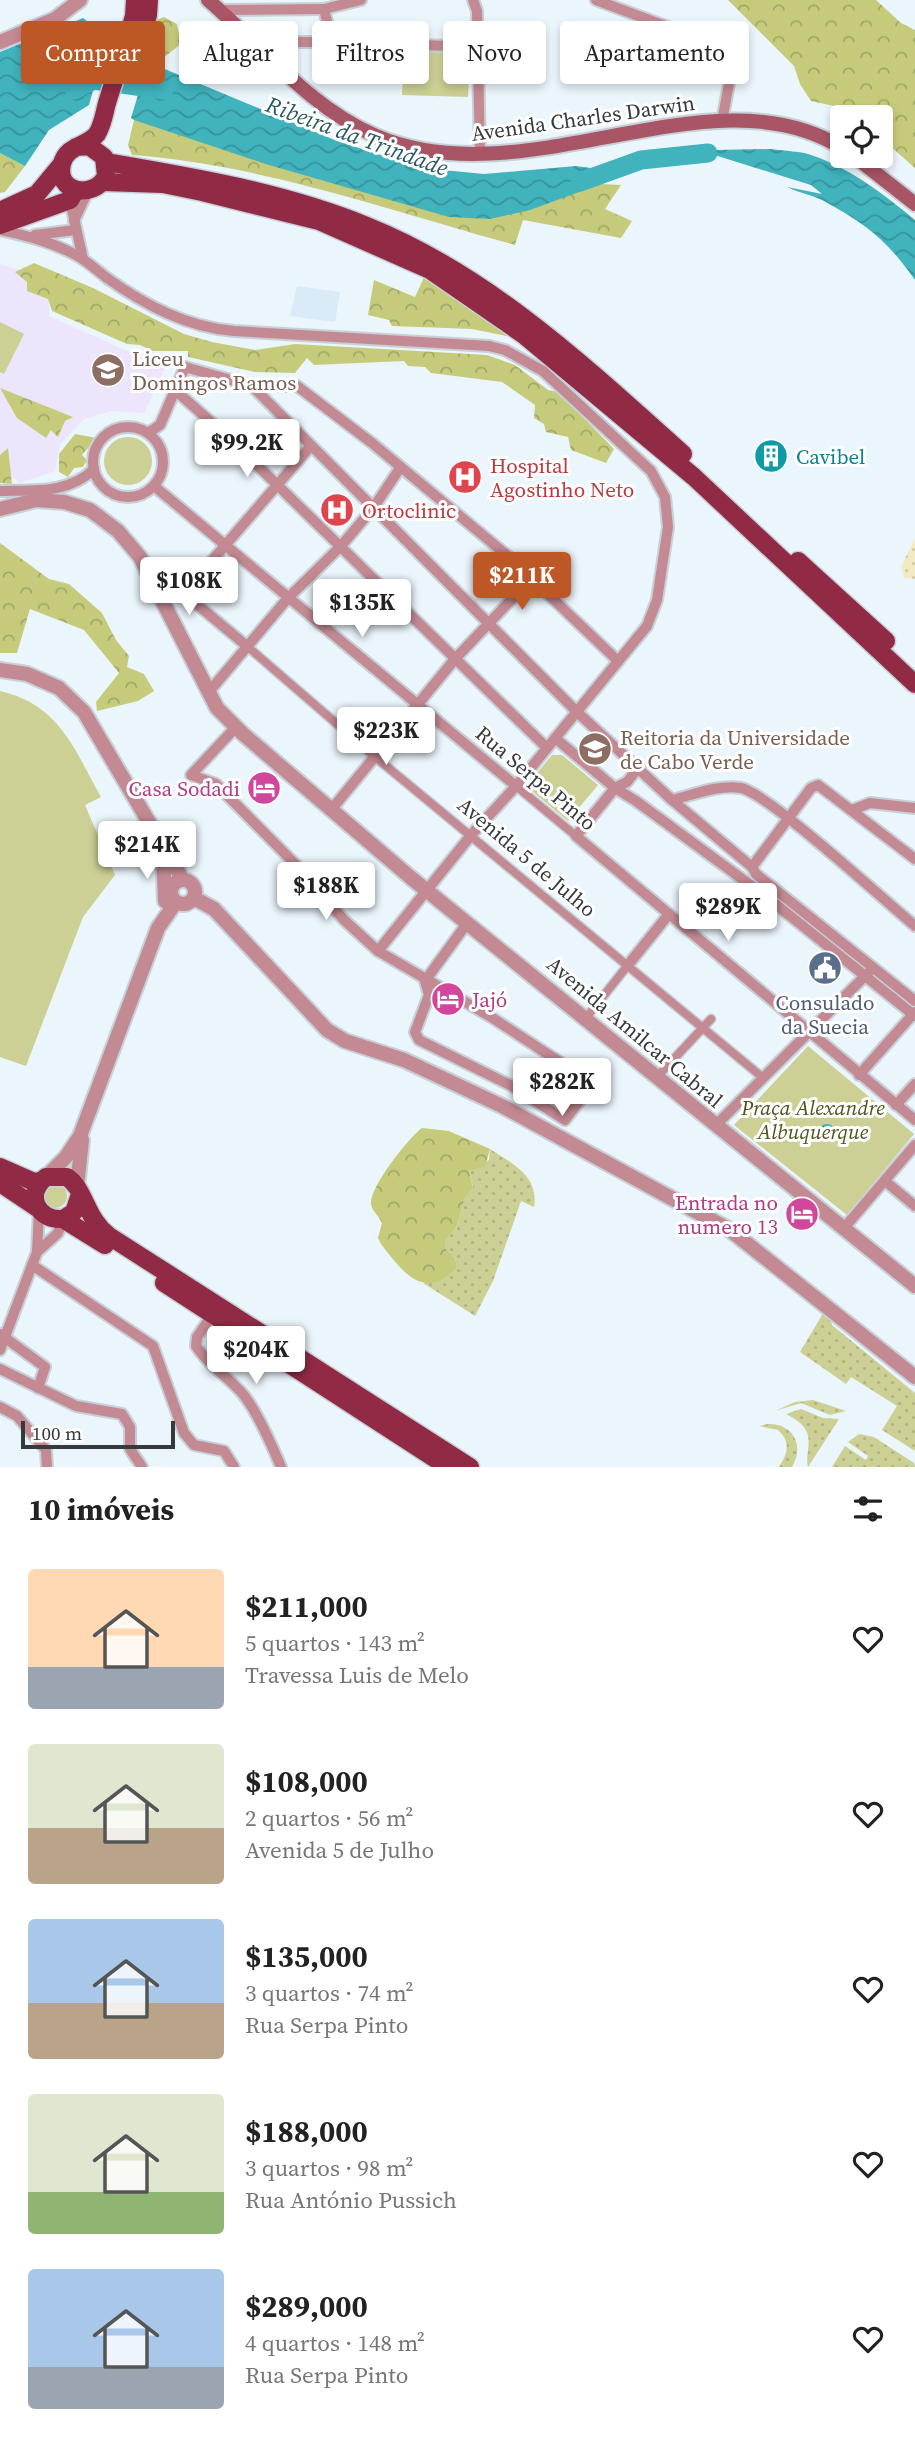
<!DOCTYPE html>
<html lang="pt">
<meta charset="utf-8">
<style>
:root{--surface:#fff;--page:#f2f2f2;--text:#222;--muted:#767676;--accent:#bd5826}
body{margin:0;font-family:"Source Serif 4",serif;background:var(--page);color:var(--text);height:100vh;display:flex;flex-direction:column;font-size:26px;white-space:nowrap}
*{box-sizing:border-box;margin:0}
p{font-size:23px;color:var(--muted)}
.icon{flex:none;width:38px;height:38px;fill:none;stroke:currentColor;stroke-width:2;stroke-linecap:round;stroke-linejoin:round}
.map{position:relative;height:1467px;overflow:hidden}
.sheet{display:flex;flex-direction:column;background:var(--surface);flex:1}
.sheet>*{flex:none}
.guide{position:absolute;left:21px;top:21px;width:873px;height:63px;display:flex;gap:14px}
.tools{position:absolute;left:830px;top:105px;display:grid;gap:14px}
.tools a{display:grid;place-items:center;width:63px;height:63px;border-radius:7px;background:var(--surface);box-shadow:0 4px 10px #0003;font-size:35px}
.scale{position:absolute;left:21px;bottom:18px;width:154px;box-sizing:border-box;padding-left:7px;border:4px solid #363a3c;border-top:0;font-size:19px;line-height:24px;white-space:nowrap;color:#363a3c;-webkit-text-stroke:5px #fff;paint-order:stroke}
.price{position:absolute;translate:-50% -60px;padding:0 16px;border-radius:7px;background:#fff;color:#222;font-size:23px;line-height:46px;filter:drop-shadow(0 2px 4px #0008)}
.price::after{content:'';position:absolute;left:50%;top:42px;width:21px;height:16px;margin-left:-10px;background:inherit;clip-path:polygon(0 0,100% 0,50% 100%)}
.price.current{background:var(--accent);color:#fff}
ul{padding:0;list-style:none}
li{display:flex;align-items:center;gap:21px;height:175px;padding:0 28px}
li span{display:grid;place-items:center;flex:none;width:196px;height:140px;border-radius:7px;color:#555}
li>.icon{margin-inline-start:auto}
span .icon{width:84px;height:84px;fill:#fffc;stroke-width:1}
li b{font-size:30px}
h2{display:flex;justify-content:space-between;align-items:center;height:84px;padding:0 28px;font-size:30px}
.tag{padding:0 24px;border-radius:7px;background:var(--surface);box-shadow:0 4px 10px #0003;font-size:24px;line-height:63px}
.tag.current{background:var(--accent);color:#fff}
.map>svg:first-child{display:block}
.built{fill:#daeaf7}
.education{fill:#ece5fb}
.grass{fill:url(#grass-dots)}
.forest{fill:url(#forest-crowns)}
.sand{fill:url(#sand-dots)}
.green{fill:#ccd094}
.water{fill:url(#water-waves)}
.lines{fill:none;stroke-linecap:round;stroke-linejoin:round}
.river{stroke:#40b3bd;stroke-width:19}
.pedestrian-casing{stroke:#c7d0d6;stroke-width:11}
.minor-casing{stroke:#c7d0d6;stroke-width:14}
.tertiary-casing{stroke:#c7d0d6;stroke-width:18}
.secondary-casing{stroke:#c7d0d6;stroke-width:18}
.primary-casing{stroke:#c7d0d6;stroke-width:21}
.pedestrian{stroke:#c48a93;stroke-width:8}
.minor{stroke:#c48a93;stroke-width:10}
.tertiary{stroke:#c48a93;stroke-width:14}
.secondary{stroke:#a85565;stroke-width:14}
.primary{stroke:#912b45;stroke-width:18}
.labels{text-anchor:middle;dominant-baseline:central;stroke-width:6;stroke-linejoin:round;paint-order:stroke}
.street-label{font-size:21px;fill:#363a3c;stroke:#fff}
.education-label{font-size:21px;fill:#785e54;stroke:#fff;text-anchor:start}
.culture-label{font-size:21px;fill:#0d838f;stroke:#fff;text-anchor:start}
.health-label{font-size:21px;fill:#be3a42;stroke:#fff;text-anchor:start}
.hotel-label{font-size:21px;fill:#b23c85;stroke:#fff;text-anchor:end}
.service-label{font-size:21px;fill:#4e5e75;stroke:#fff}
.park-label{font-size:21px;font-style:italic;fill:#525319;stroke:#fff}
.water-label{font-size:23px;font-style:italic;fill:#2a5a5f;stroke:#fff}
</style>
<div class="map">
<svg width="915" height="1467" viewBox="0 0 915 1467">
<defs>
<pattern id="grass-dots" width="8" height="8" patternUnits="userSpaceOnUse" patternTransform="scale(1.75)"><rect width="8" height="8" fill="#ccd094"/><path d="M2 2h.1M6 6h.1" fill="none" stroke="#b0b380" stroke-width="1.8" stroke-linecap="round"/></pattern>
<pattern id="forest-crowns" width="20" height="18" patternUnits="userSpaceOnUse" patternTransform="scale(1.75)"><rect width="20" height="18" fill="#c6cb7c"/><path d="M2 6a3 3 0 1 1 6 0M12 15a3 3 0 1 1 6 0" fill="none" stroke="#a2a667"/></pattern>
<pattern id="sand-dots" width="8" height="8" patternUnits="userSpaceOnUse" patternTransform="scale(1.75)"><rect width="8" height="8" fill="#f3eac4"/><path d="M2 2h.1M6 6h.1" fill="none" stroke="#d1c9a9" stroke-width="1.8" stroke-linecap="round"/></pattern>
<pattern id="water-waves" width="16" height="10" patternUnits="userSpaceOnUse" patternTransform="scale(1.75)"><rect width="16" height="10" fill="#40b3bd"/><path d="M0 5q4-4 8 0t8 0" fill="none" stroke="#36939b"/></pattern>
</defs>
<rect width="100%" height="100%" fill="#ebf5fc"/>
<polygon class="built" points="297,286 340,292 335,322 290,316"/>
<polygon class="education" points="0,264 49,279 49,316 165,368 144,413 112,411 84,419 60,444 55,471 20,483 0,468"/>
<g class="grass">
<path d="M490,1149C513,1164 539,1176 534,1207L521,1201L493,1281L475,1316L423,1283L440,1279L457,1267L455,1258L445,1248C445,1238 450,1236 455,1229C463,1216 460,1199 473,1187L469,1171L489,1160Z"/>
<polygon points="825,1310 830,1314 832,1325 915,1393 915,1451 882,1430 897,1406 851,1377 846,1384 800,1352"/>
<polygon points="813,1400 846,1411 830,1415 801,1403 775,1411 795,1402"/>
<path d="M801,1409L823,1418L839,1419L808,1467C804,1448 821,1431 786,1414Z"/>
<path d="M768,1424C793,1423 805,1446 792,1467H779C788,1453 791,1442 778,1430L759,1426Z"/>
<polygon points="859,1434 874,1437 914,1463 915,1467 832,1467 845,1446 866,1460 868,1456 848,1442"/>
</g>
<g class="forest">
<polygon points="728,0 876,0 901,23 915,30 915,168 880,137 880,117 860,117 852,110 811,101 800,84 794,66"/>
<polygon points="164,17 177,24 181,44 158,62 146,56 154,21"/>
<polygon points="211,46 224,46 238,60 237,71 213,79 192,71 196,50"/>
<path d="M134,120L189,125L521,209L602,184L621,185L605,209L632,221L621,238L523,220L515,245C388,210 263,165 132,155L128,145Z"/>
<polygon points="0,153 25,166 5,192 0,193"/>
<polygon points="34,263 93,288 184,334 212,342 255,350 295,344 487,355 515,365 548,390 558,392 614,449 606,463 571,450 568,437 546,432 544,424 534,418 535,405 502,382 431,373 425,367 408,366 404,361 314,365 307,358 295,373 255,372 188,357 188,351 153,351 140,345 127,344 52,311 48,299 27,291 27,282 15,272"/>
<polygon points="426,273 515,330 511,337 472,329 392,326 389,320 368,315 374,280 415,297"/>
<polygon points="0,388 73,417 65,421 58,437 51,430 46,438 17,418"/>
<polygon points="75,434 97,438 82,455 87,460 83,467 74,468 68,477 59,472 59,454"/>
<polygon points="8,448 12,484 0,483 0,455"/>
<polygon points="0,543 49,579 69,584 102,613 116,640 129,656 127,667 144,674 154,691 138,701 97,711 96,702 119,673 84,630 30,609 17,653 0,653"/>
<path d="M422,1128L449,1131L490,1149L485,1167L469,1171L473,1188C460,1199 463,1216 455,1229C450,1236 445,1238 445,1248L455,1258L457,1267C424,1303 402,1271 381,1244L378,1238L382,1223C379,1216 372,1211 371,1204C369,1188 409,1137 422,1128Z"/>
</g>
<polygon class="sand" points="915,539 915,579 904,578 901,566"/>
<g class="green">
<polygon points="404,51 470,54 468,97 402,95"/>
<polygon points="0,322 24,334 4,374 0,372"/>
<circle cx="128" cy="461" r="24"/>
<path d="M0,691C60,705 74,749 101,797L85,805L115,875L83,917L26,1066L0,1057Z"/>
<polygon points="552,755 562,755 598,785 568,821 526,786"/>
<polygon points="808,1046 914,1134 847,1215 734,1125"/>
<circle cx="55" cy="1196" r="12"/>
</g>
<g class="water">
<polygon points="83,18 108,37 89,105 49,130 25,166 0,153 0,52"/>
<polygon points="148,62 337,141 422,168 484,174 576,166 598,169 609,181 530,210 490,219 449,217 269,165 134,120 131,118"/>
<path d="M771,149C785,151 801,151 814,156C851,169 885,195 915,220V280C886,239 867,225 824,201C813,195 799,193 787,187L822,194L811,185L708,153L713,150Z"/>
<circle cx="827" cy="1132" r="8"/>
</g>
<g class="lines">
<g class="river">
<polyline points="74,90 94,80 164,90"/>
<polyline points="580,182 641,160 708,153"/>
</g>
<g class="pedestrian-casing">
<g id="pedestrian">
<polyline points="248,647 374,756 762,1077"/>
<polyline points="516,786 576,836"/>
<polyline points="586,1018 628,965"/>
<polyline points="657,1077 711,1019"/>
</g>
</g>
<g class="minor-casing">
<g id="minor">
<polyline points="473,0 477,11 480,155"/>
<polyline points="596,0 735,52 722,121"/>
<polyline points="220,10 324,9"/>
<polyline points="253,42 332,42 324,9 361,0"/>
<polyline points="332,42 479,47"/>
<polyline points="69,196 83,259"/>
<polyline points="74,221 88,191"/>
<path d="M0,230C28,236 56,243 81,258C90,264 98,271 107,278C145,305 186,327 234,331L489,346L505,350L543,371L651,471L665,497L668,527L657,600L647,626L516,786L472,834L378,951"/>
<polyline points="35,235 75,230"/>
<polyline points="252,386 576,711 672,800 752,867 756,874 915,1001"/>
<polyline points="175,390 228,437 546,747"/>
<circle cx="128" cy="462" r="35"/>
<polyline points="148,433 160,425 185,367 252,386 297,386 372,443 509,557 618,661"/>
<polyline points="154,486 516,786"/>
<path d="M0,491C33,490 69,494 94,469"/>
<polyline points="145,561 248,647"/>
<polyline points="184,593 310,447"/>
<polyline points="208,693 288,598 341,546 374,507 400,468"/>
<polyline points="236,727 191,775 216,784 308,877 343,919 378,951 491,1017 563,1064 590,1087 565,1120 512,1086 419,1040 415,1032 429,995 425,981"/>
<polyline points="555,738 615,788 636,801 764,895 915,1016"/>
<polyline points="639,767 627,782 615,788 576,836 915,1120"/>
<path d="M672,800C693,795 719,784 741,788C768,793 886,902 915,926"/>
<polyline points="331,810 455,659 531,579"/>
<polyline points="852,810 870,803 915,808"/>
<polyline points="752,867 811,788 818,785 915,859"/>
<polyline points="628,965 669,914"/>
<polyline points="425,981 468,922"/>
<polyline points="859,1075 915,1012"/>
<polyline points="896,1105 915,1084"/>
<polyline points="715,1126 869,972"/>
<polyline points="885,1181 915,1206"/>
<polyline points="844,1228 915,1145"/>
<polyline points="37,1252 58,1233 63,1219"/>
<polyline points="32,1265 153,1346 184,1433 194,1445 224,1451 234,1467"/>
<path d="M212,1315L197,1337L196,1346C208,1365 227,1376 242,1393C255,1408 273,1448 281,1467"/>
<polyline points="0,1334 45,1367 38,1388"/>
<polyline points="0,1350 37,1252 39,1211"/>
<polyline points="0,1369 76,1406 122,1414 130,1427 130,1449 142,1467"/>
<polyline points="0,1407 17,1416 46,1450 47,1467"/>
</g>
</g>
<g class="tertiary-casing">
<g id="tertiary">
<polyline points="0,42 55,19 80,0"/>
<polyline points="0,509 36,500 64,502 90,510 118,531 140,557 217,708 243,734 410,877 915,1286"/>
<polyline points="0,670 27,674 59,688 84,712 183,880"/>
<polyline points="163,847 165,901"/>
<circle cx="183" cy="892" r="12"/>
<polyline points="194,898 214,909 327,1030 345,1041 404,1060 502,1106 730,1230 915,1377"/>
<polyline points="46,1177 66,1157 80,1136 158,928 176,902"/>
<polyline points="77,1187 82,1140"/>
</g>
</g>
<g class="secondary-casing">
<g id="secondary">
<path d="M208,0C262,46 308,107 376,136C526,200 712,66 842,148"/>
<polyline points="854,156 915,204"/>
</g>
</g>
<g class="primary-casing">
<g id="primary">
<polyline points="136,54 148,15 149,0"/>
<path d="M76,147L89,146L104,157L106,176C94,200 55,193 62,164C66,145 87,147 97,134C103,124 104,114 107,103C116,74 126,45 134,16L135,0"/>
<path d="M106,162C194,177 283,192 367,226C489,275 587,368 683,454"/>
<polyline points="103,182 163,184 202,192 319,221 430,270 524,335 694,477 915,684"/>
<polyline points="0,211 37,194 61,165"/>
<polyline points="0,225 70,200 76,190"/>
<polyline points="798,561 886,641"/>
<polyline points="0,1167 34,1182 41,1181"/>
<polyline points="0,1183 36,1207"/>
<path d="M80,1194L74,1212L63,1219C38,1221 24,1195 46,1177H67C86,1190 85,1218 109,1236L470,1467"/>
<polyline points="63,1219 105,1245"/>
<polyline points="164,1283 448,1467"/>
</g>
</g>
<use href="#pedestrian" class="pedestrian"/>
<use href="#minor" class="minor"/>
<use href="#tertiary" class="tertiary"/>
<use href="#secondary" class="secondary"/>
<use href="#primary" class="primary"/>
</g>
<defs>
<g id="school-disc" transform="scale(1.75)"><circle r="9.5" fill="#8d6e63" stroke="#fff"/><path d="M0-5L7-2L0 1L-7-2ZM-4 1L0 2.5L4 1V4Q0 6-4 4Z" fill="#fff"/></g>
<g id="building-disc" transform="scale(1.75)"><circle r="9.5" fill="#0f9aa8" stroke="#fff"/><path d="M-4-6H4V6H1V3H-1V6H-4ZM-2.5-4.3h1.7v1.8h-1.7ZM.8-4.3h1.7v1.8H.8ZM-2.5-1h1.7V.8h-1.7ZM.8-1h1.7V.8H.8Z" fill="#fff"/></g>
<g id="hospital-disc" transform="scale(1.75)"><circle r="9.5" fill="#e0444e" stroke="#fff"/><path d="M-5-5h3v3.5h4V-5h3V5h-3V1.5h-4V5h-3Z" fill="#fff"/></g>
<g id="university-disc" transform="scale(1.75)"><circle r="9.5" fill="#8d6e63" stroke="#fff"/><path d="M0-5L7-2L0 1L-7-2ZM-4 1L0 2.5L4 1V4Q0 6-4 4Z" fill="#fff"/></g>
<g id="hotel-disc" transform="scale(1.75)"><circle r="9.5" fill="#d1479c" stroke="#fff"/><path d="M-6-4.5h1.5V1H6V5H4.5V3h-9V5H-6ZM-4 0a1.8 1.8 0 1 1 3.6 0ZM.5 0V-2.5h3Q6-2.5 6 0Z" fill="#fff"/></g>
<g id="civic-disc" transform="scale(1.75)"><circle r="9.5" fill="#5c6f8a" stroke="#fff"/><path d="M-.6-6.5H3V-4.5H.6V-3L4-1V1h2V6H-6V1h2V-1L-.6-3ZM-1.2 2.5V6h2.4V2.5Z" fill="#fff"/></g>
</defs>
<g fill-rule="evenodd">
<use href="#school-disc" x="108" y="370"/>
<use href="#building-disc" x="771" y="456"/>
<use href="#hospital-disc" x="465" y="477"/>
<use href="#hospital-disc" x="337" y="510"/>
<use href="#university-disc" x="595" y="749"/>
<use href="#hotel-disc" x="264" y="788"/>
<use href="#civic-disc" x="825" y="968"/>
<use href="#hotel-disc" x="448" y="999"/>
<use href="#hotel-disc" x="802" y="1214"/>
</g>
<g class="labels">
<g class="street-label">
<text transform="translate(583 118) rotate(-8)">Avenida Charles Darwin</text>
<text transform="translate(536 778) rotate(40)">Rua Serpa Pinto</text>
<text transform="translate(527 857) rotate(40)">Avenida 5 de Julho</text>
<text transform="translate(635 1032) rotate(40)">Avenida Amilcar Cabral</text>
</g>
<g class="education-label">
<text x="132" y="358">Liceu<tspan x="132" dy="24">Domingos Ramos</tspan></text>
<text x="620" y="737">Reitoria da Universidade<tspan x="620" dy="24">de Cabo Verde</tspan></text>
</g>
<g class="culture-label">
<text x="796" y="456">Cavibel</text>
</g>
<g class="health-label">
<text x="490" y="465">Hospital<tspan x="490" dy="24">Agostinho Neto</tspan></text>
<text x="362" y="510">Ortoclinic</text>
</g>
<g class="hotel-label">
<text x="240" y="788">Casa Sodadi</text>
<text x="472" y="999" text-anchor="start">Jajó</text>
<text x="778" y="1202">Entrada no<tspan x="778" dy="24">numero 13</tspan></text>
</g>
<g class="service-label">
<text x="825" y="1002">Consulado<tspan x="825" dy="24">da Suecia</tspan></text>
</g>
<g class="park-label">
<text x="813" y="1107">Praça Alexandre<tspan x="813" dy="24">Albuquerque</tspan></text>
</g>
<g class="water-label">
<text transform="translate(357 136) rotate(20)">Ribeira da Trindade</text>
</g>
</g>
</svg>
<div class="tools">
<a><svg class="icon" aria-label="locate" viewBox="0 0 24 24"><circle cx="12" cy="12" r="6"/><path d="M12 2v4M12 18v4M2 12h4M18 12h4"/></svg></a>
</div>
<div class="scale">100 m</div>
<b class="price" style="left:247px;top:479px">$99.2K</b>
<b class="price current" style="left:522px;top:612px">$211K</b>
<b class="price" style="left:189px;top:617px">$108K</b>
<b class="price" style="left:362px;top:639px">$135K</b>
<b class="price" style="left:386px;top:767px">$223K</b>
<b class="price" style="left:147px;top:881px">$214K</b>
<b class="price" style="left:326px;top:922px">$188K</b>
<b class="price" style="left:728px;top:943px">$289K</b>
<b class="price" style="left:562px;top:1118px">$282K</b>
<b class="price" style="left:256px;top:1386px">$204K</b>
<div class="guide">
<a class="tag current">Comprar</a>
<a class="tag">Alugar</a>
<a class="tag">Filtros</a>
<a class="tag">Novo</a>
<a class="tag">Apartamento</a>
</div>
</div>
<section class="sheet">
<h2>10 imóveis<svg class="icon" aria-label="filters" viewBox="0 0 24 24"><path d="M4 7h16M4 17h16"/><circle cx="9" cy="7" r="2"/><circle cx="15" cy="17" r="2"/></svg></h2>
<ul>
<li><span style="background:linear-gradient(#ffd9b3 70%,#9aa5b1 0)"><svg class="icon" aria-label="home" viewBox="0 0 24 24"><path d="M3 11l9-7 9 7M6 9v11h12V9"/></svg></span><div><b>$211,000</b><p>5 quartos · 143 m²</p><p>Travessa Luis de Melo</p></div><svg class="icon" aria-label="heart" viewBox="0 0 24 24"><path d="M12 20l-8-8c-3-5 5-10 8-4 3-6 11-1 8 4z"/></svg></li>
<li><span style="background:linear-gradient(#dfe7d0 60%,#b9a48a 0)"><svg class="icon" aria-label="home" viewBox="0 0 24 24"><path d="M3 11l9-7 9 7M6 9v11h12V9"/></svg></span><div><b>$108,000</b><p>2 quartos · 56 m²</p><p>Avenida 5 de Julho</p></div><svg class="icon" aria-label="heart" viewBox="0 0 24 24"><path d="M12 20l-8-8c-3-5 5-10 8-4 3-6 11-1 8 4z"/></svg></li>
<li><span style="background:linear-gradient(#a9c7e8 60%,#b9a48a 0)"><svg class="icon" aria-label="home" viewBox="0 0 24 24"><path d="M3 11l9-7 9 7M6 9v11h12V9"/></svg></span><div><b>$135,000</b><p>3 quartos · 74 m²</p><p>Rua Serpa Pinto</p></div><svg class="icon" aria-label="heart" viewBox="0 0 24 24"><path d="M12 20l-8-8c-3-5 5-10 8-4 3-6 11-1 8 4z"/></svg></li>
<li><span style="background:linear-gradient(#dfe7d0 70%,#8fb573 0)"><svg class="icon" aria-label="home" viewBox="0 0 24 24"><path d="M3 11l9-7 9 7M6 9v11h12V9"/></svg></span><div><b>$188,000</b><p>3 quartos · 98 m²</p><p>Rua António Pussich</p></div><svg class="icon" aria-label="heart" viewBox="0 0 24 24"><path d="M12 20l-8-8c-3-5 5-10 8-4 3-6 11-1 8 4z"/></svg></li>
<li><span style="background:linear-gradient(#a9c7e8 70%,#9aa5b1 0)"><svg class="icon" aria-label="home" viewBox="0 0 24 24"><path d="M3 11l9-7 9 7M6 9v11h12V9"/></svg></span><div><b>$289,000</b><p>4 quartos · 148 m²</p><p>Rua Serpa Pinto</p></div><svg class="icon" aria-label="heart" viewBox="0 0 24 24"><path d="M12 20l-8-8c-3-5 5-10 8-4 3-6 11-1 8 4z"/></svg></li>
</ul>
</section>
